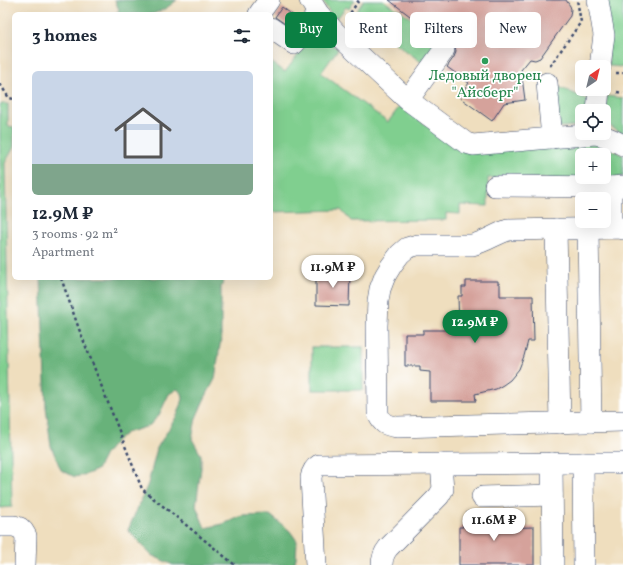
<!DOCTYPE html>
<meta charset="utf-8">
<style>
:root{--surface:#fff;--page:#f6f6f7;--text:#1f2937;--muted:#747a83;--line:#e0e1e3;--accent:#0b8043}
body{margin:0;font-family:Vollkorn,serif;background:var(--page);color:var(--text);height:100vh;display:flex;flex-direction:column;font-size:15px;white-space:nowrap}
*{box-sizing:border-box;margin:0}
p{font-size:13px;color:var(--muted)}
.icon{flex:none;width:22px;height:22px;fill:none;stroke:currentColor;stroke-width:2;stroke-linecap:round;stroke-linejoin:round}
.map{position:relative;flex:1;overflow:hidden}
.sheet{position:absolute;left:12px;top:12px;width:261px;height:268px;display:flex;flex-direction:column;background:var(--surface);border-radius:6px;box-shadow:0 4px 16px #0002}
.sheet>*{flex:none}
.guide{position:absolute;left:285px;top:12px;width:278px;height:36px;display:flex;gap:8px}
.needle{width:26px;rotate:35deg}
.controls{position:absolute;left:575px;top:60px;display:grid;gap:8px}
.controls a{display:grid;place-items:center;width:36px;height:36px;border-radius:6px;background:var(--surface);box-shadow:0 4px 16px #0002;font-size:20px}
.price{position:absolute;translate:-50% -34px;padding:0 9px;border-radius:14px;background:#fff;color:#222;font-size:13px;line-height:26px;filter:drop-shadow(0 1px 2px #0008)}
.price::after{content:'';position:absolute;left:50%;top:24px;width:12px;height:9px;margin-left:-6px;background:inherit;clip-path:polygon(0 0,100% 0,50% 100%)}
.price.on{background:var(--accent);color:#fff}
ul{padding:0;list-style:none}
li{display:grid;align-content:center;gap:8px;height:212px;padding:0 20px}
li+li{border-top:1px solid var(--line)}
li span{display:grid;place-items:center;height:124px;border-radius:6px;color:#555}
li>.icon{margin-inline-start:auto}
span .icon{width:72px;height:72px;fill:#fffc;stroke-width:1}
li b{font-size:17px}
h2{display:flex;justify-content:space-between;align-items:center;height:48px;padding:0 20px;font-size:17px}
.tag{padding:0 14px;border-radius:6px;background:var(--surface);box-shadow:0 4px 16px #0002;font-size:14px;line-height:36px}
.tag.on{background:var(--accent);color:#fff}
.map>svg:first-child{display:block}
.green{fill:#80cf8f;stroke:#4e7f76;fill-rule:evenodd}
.forest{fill:#68b27a;stroke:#42706c}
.building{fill:#d5a29b}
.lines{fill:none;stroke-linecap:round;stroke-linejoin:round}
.minor-casing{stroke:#3b496c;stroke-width:22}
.path{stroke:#3b496c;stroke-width:2.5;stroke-dasharray:3 3;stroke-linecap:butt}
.minor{stroke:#fff;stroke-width:21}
.leisure-dot{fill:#2e9e5b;stroke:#fff;stroke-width:1.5}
.labels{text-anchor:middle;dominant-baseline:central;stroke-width:3.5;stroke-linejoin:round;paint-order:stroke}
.leisure-label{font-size:15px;fill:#27864d;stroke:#fff}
</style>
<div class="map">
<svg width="623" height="565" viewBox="0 0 623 565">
<rect width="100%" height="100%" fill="#fff"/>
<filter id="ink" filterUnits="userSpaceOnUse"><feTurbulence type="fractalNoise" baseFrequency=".025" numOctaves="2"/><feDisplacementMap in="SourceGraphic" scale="8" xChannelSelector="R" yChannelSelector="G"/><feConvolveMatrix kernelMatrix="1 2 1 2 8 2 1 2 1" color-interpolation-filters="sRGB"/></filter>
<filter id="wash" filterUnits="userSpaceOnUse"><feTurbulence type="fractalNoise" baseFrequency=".012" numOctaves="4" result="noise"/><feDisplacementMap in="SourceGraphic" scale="16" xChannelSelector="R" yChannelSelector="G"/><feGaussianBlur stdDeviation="0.9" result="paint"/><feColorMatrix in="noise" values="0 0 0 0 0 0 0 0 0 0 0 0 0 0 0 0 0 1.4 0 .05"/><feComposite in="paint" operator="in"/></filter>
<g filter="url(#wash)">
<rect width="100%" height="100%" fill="#efdebe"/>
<g class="green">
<polygon points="322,0 355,0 349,9 346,7 338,17 334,17 332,16"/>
<polygon points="364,0 383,0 396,9 397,8 444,43 424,64 355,13"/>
<polygon points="606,0 623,0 623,67 609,66"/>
<path d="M315,33L338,49L321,73L388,122L400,106L463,151L597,143L623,155V177L586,179L488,178V206L460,205V214L446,213V220L351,221L341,210L271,212V62L285,72ZM582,155H604V177H582Z"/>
<polygon points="556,87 559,87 589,100 589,111 582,111 582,126 559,127"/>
<polygon points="607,96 623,98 623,134 605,123"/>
<polygon points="0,104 8,104 8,126 14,127 14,147 5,163 12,507 0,508"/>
<rect x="312" y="347" width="51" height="43"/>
</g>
<g class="forest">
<polygon points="115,0 177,0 165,9 153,14 116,14 119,10"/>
<polygon points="41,278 225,278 221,287 221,338 215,379 204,400 196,418 192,439 201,455 201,468 196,506 205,528 223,524 242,516 270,515 290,531 297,541 296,558 294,565 173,565 151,555 128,530 148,484 157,448 178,414 183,399 182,393 177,389 169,394 159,415 149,426 126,433 116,441 105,454 97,470 87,474 75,477 61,470 51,446 46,407"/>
</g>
<g id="blocks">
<g class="building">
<polygon points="389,0 566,0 570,6 571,9 570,16 567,20 540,58 535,60 530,59 521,70 525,100 504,103 492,121 459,97 469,83 447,67 454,57 456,52 455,45 451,41 446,38 440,39"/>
<polygon points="282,7 298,19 291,28 275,17"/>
<polygon points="316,273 350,273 349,306 316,305"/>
<polygon points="466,281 498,281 498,284 500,284 500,296 533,296 534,341 528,341 524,356 519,369 510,380 503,385 496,389 475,394 476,401 430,401 430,372 420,371 420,366 405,366 405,334 423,334 423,330 459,330 458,296 462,296 462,287 466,287"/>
<polygon points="467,512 499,512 499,515 500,515 500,528 534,527 534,565 459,565 459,527 463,527 463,519 467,518"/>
</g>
</g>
</g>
<g filter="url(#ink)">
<use href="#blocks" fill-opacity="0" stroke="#3b496c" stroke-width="1"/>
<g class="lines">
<g class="minor-casing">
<g id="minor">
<path d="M310,0L318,13L336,33L397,90L408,100L466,143L473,145L595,134C606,136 614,140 623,145"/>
<polyline points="598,0 604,35 600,67"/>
<polyline points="259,14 269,0"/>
<polyline points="271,28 294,44 318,13"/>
<polyline points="547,83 552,138"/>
<polyline points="408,100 444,50"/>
<polyline points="597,111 599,89"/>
<polyline points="495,186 611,187 623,186"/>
<polyline points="611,187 611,228"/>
<polyline points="556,229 560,423"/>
<polyline points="588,229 591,422"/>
<path d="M623,229L621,228L508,230C496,234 485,242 472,245H417L407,248L400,254L391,266L385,276L380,289L378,301L377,326L378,414C383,425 386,425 397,427L623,421"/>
<polyline points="552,463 553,565"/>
<polyline points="482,497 552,495"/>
<polyline points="0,526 14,526 20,528 23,531 26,536 25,565"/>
<path d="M316,565L311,478C312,471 314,468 319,465L583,463"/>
<path d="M382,565C382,558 384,553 388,548L439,496L443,489L441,464"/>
<polyline points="584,565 583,463 623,463"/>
</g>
</g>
<g class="path">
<polyline points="347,18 359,0"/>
<polyline points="550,66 581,22 577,0"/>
<polyline points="616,73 623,73"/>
<polyline points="0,84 9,98 14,99"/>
<polyline points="617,92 623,93"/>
<polyline points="61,278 79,329 142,489 235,565"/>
</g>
<use href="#minor" class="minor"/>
</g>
</g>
<circle class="leisure-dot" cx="485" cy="61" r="4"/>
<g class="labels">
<g class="leisure-label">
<text x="485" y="76">Ледовый дворец<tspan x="485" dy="17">"Айсберг"</tspan></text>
</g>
</g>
</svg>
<div class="controls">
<a><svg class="needle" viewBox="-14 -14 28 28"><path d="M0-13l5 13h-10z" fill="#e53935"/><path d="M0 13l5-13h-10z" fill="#747a83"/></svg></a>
<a><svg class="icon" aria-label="locate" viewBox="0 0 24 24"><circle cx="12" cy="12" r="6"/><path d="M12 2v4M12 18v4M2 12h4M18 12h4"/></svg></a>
<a>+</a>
<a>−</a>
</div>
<b class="price" style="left:333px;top:289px">11.9M ₽</b>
<b class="price on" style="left:475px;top:344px">12.9M ₽</b>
<b class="price" style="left:494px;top:542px">11.6M ₽</b>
<div class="guide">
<a class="tag on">Buy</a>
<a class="tag">Rent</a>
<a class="tag">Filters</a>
<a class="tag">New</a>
</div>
<section class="sheet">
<h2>3 homes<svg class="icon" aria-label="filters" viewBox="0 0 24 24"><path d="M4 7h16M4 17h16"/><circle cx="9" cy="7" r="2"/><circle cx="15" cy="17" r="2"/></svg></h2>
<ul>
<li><span style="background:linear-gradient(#c9d6e8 75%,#7fa58c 0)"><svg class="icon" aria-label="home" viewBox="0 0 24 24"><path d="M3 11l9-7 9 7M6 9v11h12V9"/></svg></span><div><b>12.9M ₽</b><p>3 rooms · 92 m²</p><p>Apartment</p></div></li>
</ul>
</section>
</div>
